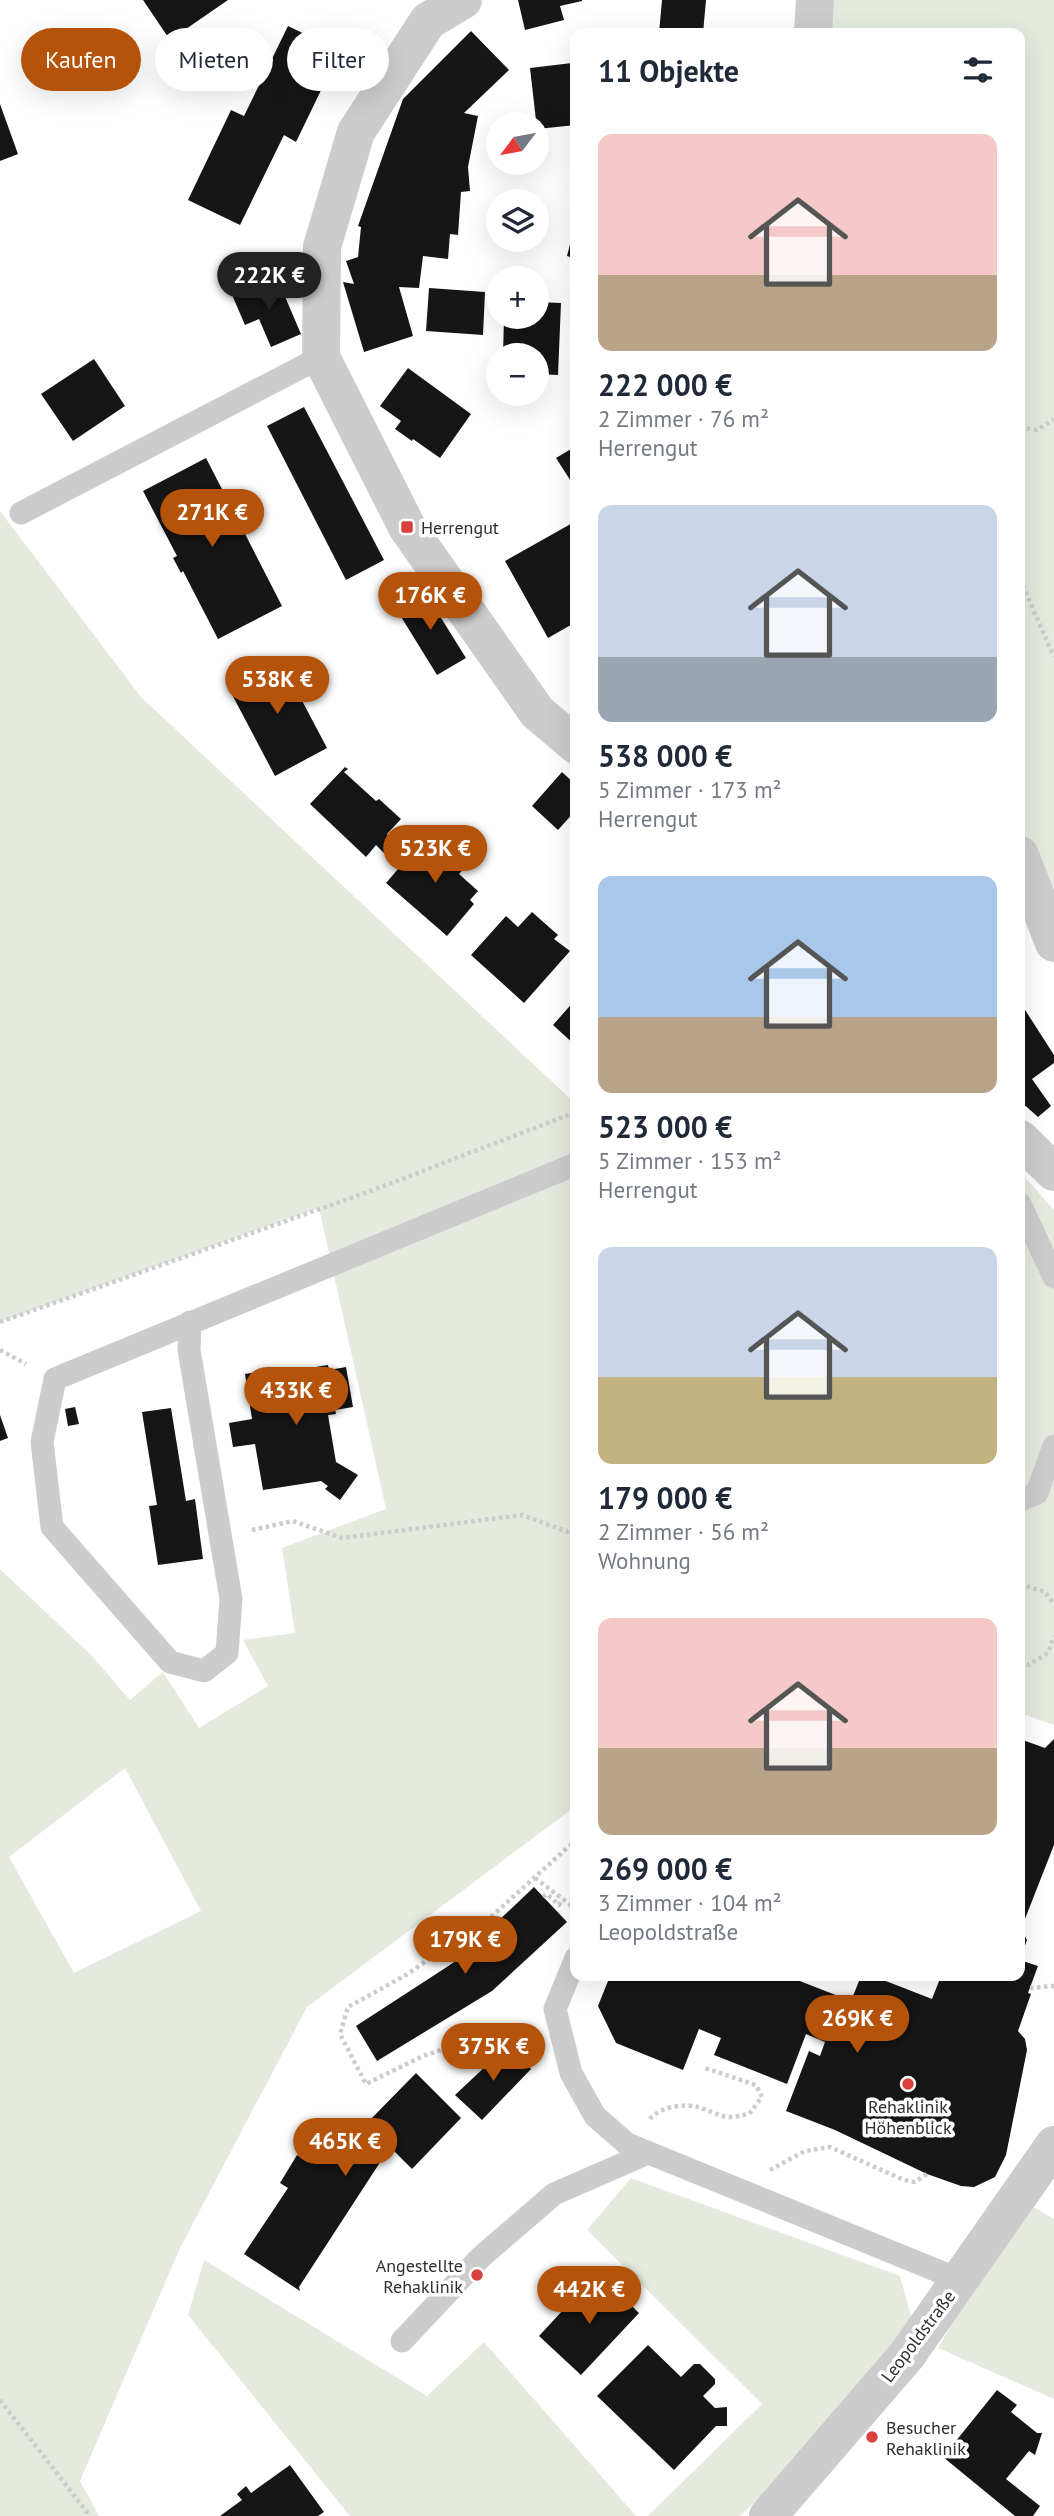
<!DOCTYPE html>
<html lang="de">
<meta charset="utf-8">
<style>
:root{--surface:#fff;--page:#f2f2f3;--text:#1f2937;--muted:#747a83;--accent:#b45309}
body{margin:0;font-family:"PT Sans",sans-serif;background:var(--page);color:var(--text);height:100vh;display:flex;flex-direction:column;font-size:26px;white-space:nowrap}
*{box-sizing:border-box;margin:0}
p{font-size:23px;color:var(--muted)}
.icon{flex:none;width:38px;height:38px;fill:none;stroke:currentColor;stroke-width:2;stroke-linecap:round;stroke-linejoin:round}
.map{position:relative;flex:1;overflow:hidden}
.side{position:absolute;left:570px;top:28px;width:455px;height:1953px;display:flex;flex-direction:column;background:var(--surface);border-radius:14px;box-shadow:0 7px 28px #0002}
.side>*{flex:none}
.guide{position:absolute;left:21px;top:28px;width:444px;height:63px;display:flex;gap:14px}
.needle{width:46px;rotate:238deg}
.fabs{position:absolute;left:486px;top:112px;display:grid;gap:14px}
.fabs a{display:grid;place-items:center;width:63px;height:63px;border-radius:50%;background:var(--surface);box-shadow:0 7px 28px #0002;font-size:35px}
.price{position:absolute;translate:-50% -60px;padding:0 16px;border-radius:24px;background:var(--accent);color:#fff;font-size:23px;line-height:46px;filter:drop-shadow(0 2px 4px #0008)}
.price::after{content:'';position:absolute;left:50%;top:42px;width:21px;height:16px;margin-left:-10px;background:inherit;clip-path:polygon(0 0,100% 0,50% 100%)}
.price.current{background:#222;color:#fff}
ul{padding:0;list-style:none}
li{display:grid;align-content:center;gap:14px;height:371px;padding:0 28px}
li span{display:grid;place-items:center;height:217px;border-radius:14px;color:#555}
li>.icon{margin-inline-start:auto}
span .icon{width:126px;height:126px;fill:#fffc;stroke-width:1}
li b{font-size:30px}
h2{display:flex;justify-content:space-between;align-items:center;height:84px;padding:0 28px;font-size:30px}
.chip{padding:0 24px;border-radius:32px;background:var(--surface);box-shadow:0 7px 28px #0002;font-size:24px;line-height:63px}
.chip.current{background:var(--accent);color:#fff}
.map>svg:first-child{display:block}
.green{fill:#e4ebde;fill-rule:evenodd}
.building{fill:#161616}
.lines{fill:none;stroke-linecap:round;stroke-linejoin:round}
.path{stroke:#ccc;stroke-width:4.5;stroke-dasharray:3.5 3.5;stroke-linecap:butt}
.service{stroke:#ccc;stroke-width:23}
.minor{stroke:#ccc;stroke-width:38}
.poi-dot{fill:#d8413e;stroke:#fff;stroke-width:2.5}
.labels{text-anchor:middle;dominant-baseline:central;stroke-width:7;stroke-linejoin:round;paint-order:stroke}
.poi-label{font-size:18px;fill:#2f2f2f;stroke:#fff;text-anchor:start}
.street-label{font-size:18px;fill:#2f2f2f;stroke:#fff}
</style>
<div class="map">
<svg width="1054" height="2516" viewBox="0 0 1054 2516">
<rect width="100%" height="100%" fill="#fff"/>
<g class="green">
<polygon points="815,0 1054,0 1054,943 1020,855 1020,33 813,33"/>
<path d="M0,511L141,697L576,1104V1806L307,2007L180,2248L80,2481L99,2516H0V1569L92,1656L130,1700L163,1672L199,1728L268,1686L243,1640L295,1633L282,1548L386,1509L319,1208L0,1322ZM125,1768L201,1911L74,1973L9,1857Z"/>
<polygon points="1020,1172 1054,1210 1054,1725 1020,1713"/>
<polygon points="631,2178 900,2276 913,2324 808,2451 740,2516 648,2516 762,2404 587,2230"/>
<polygon points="1023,2201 1054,2219 1054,2399 938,2348"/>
<polygon points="204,2260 427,2396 484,2342 636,2516 350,2516 188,2315"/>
</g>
<g class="building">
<polygon points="143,0 228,0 170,40"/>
<polygon points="518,0 582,0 582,1 560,6 564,20 525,30"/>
<polygon points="662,0 706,0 703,33 659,33"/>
<polygon points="288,26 340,51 296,142 284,135 240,225 188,200 231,110 244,116"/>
<polygon points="471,31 509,70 464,113 478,116 468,167 470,191 461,192 458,235 450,234 448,259 423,256 419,288 399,287 413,336 364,352 343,282 354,284 346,261 358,257 361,227 358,226 403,99"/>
<polygon points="572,63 576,125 537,129 530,68"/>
<polygon points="0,104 18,154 0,161"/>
<polygon points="575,225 576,225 576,259 567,256"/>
<polygon points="277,278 301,334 271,347 259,319 245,325 233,297"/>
<polygon points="429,288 485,292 483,335 426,331"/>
<polygon points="537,302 561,303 558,375 537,374 537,355 503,355 504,317 537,317"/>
<polygon points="94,359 125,406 73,441 41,394"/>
<polygon points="408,368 471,414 440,458 413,439 412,441 395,429 401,421 380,406"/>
<polygon points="304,407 384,560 346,580 267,426"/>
<polygon points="576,446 576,489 556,458"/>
<polygon points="206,458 282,606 218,639 183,571 181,573 173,558 177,556 143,491"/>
<polygon points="576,521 576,622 548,638 505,561"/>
<polygon points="423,589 466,658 437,675 395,607"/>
<polygon points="279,657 327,748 275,776 227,685"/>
<polygon points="345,767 348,769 344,772 376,801 379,799 401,819 387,834 397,844 387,856 376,845 366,857 310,804"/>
<polygon points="562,772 576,785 576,810 558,830 532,806"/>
<polygon points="437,836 468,864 459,874 478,891 470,900 474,904 447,936 386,883 422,841 428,846"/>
<polygon points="532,912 558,935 554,939 570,951 524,1003 471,955 506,916 518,927"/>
<polygon points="576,999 576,1046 553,1025"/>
<polygon points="1020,1002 1054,1055 1054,1063 1032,1079 1051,1106 1038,1117 1020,1101"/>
<polygon points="328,1365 329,1370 346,1367 353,1407 335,1410 336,1414 328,1415 336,1462 358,1475 340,1500 325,1489 328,1486 321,1481 263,1490 255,1444 233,1447 229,1423 252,1419 245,1374 284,1368 285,1372"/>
<polygon points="75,1407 79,1424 68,1426 65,1409"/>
<polygon points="171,1408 186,1501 195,1499 203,1559 158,1565 149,1506 157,1505 142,1412"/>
<polygon points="0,1415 8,1438 0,1441"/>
<polygon points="1020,1739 1045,1748 1054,1739 1054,1845 1021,1929 1027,1940 1021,1957"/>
<polygon points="534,1887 567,1922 492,1991 377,2061 356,2026 456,1961"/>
<polygon points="1020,1960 1038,1966 1028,1993 1031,1994 1018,2031 1025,2039 1027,2050 1006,2155 995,2177 974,2187 961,2186 927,2174 835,2130 786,2111 809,2051 820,2056 825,2042 806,2034 787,2084 714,2055 721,2038 699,2029 683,2070 616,2043 598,2006 610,1976 787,1976 851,2001 861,1976 873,1976 932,1999 941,1976 1020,1976"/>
<polygon points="507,2046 531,2069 482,2120 455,2095"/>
<polygon points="416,2073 461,2118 412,2169 390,2147 299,2287 300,2291 244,2254 288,2188 280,2183 297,2155 306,2161 329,2126 354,2142 366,2124"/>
<polygon points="589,2282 606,2299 617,2287 631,2300 629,2303 639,2313 581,2375 539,2336"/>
<polygon points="648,2345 681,2377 694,2364 700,2364 715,2379 715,2384 703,2396 715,2408 727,2407 727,2426 716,2426 674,2470 597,2396"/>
<polygon points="997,2390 1017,2405 1011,2412 1037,2433 1042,2433 1035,2455 1029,2451 1006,2479 1040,2506 1033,2516 1015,2516 943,2457"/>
<polygon points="290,2465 324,2512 318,2516 220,2516 242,2500 237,2494 246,2486 251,2493"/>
</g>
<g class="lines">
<g class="path">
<polyline points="1020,427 1037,430 1054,419"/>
<polyline points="1020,579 1054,657"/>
<polyline points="0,1322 368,1192 576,1112"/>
<polyline points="0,1350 26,1364"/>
<polyline points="252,1530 293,1521 342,1538 522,1515 571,1533 576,1540"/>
<polyline points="1020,1584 1045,1592 1054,1604"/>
<polyline points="1020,1662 1028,1665 1048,1653 1054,1636"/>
<polyline points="535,1878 576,1909"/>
<polyline points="543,1897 547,1894 559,1905 563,1899"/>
<polyline points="936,1976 939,1980"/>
<polyline points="1030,1988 1054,1986"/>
<polyline points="529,2031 482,2036 423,2056 366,2084 340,2034 348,2007 406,1975 493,1915 576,1840"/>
<path d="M650,2119C660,2107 683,2103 698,2107C709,2110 719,2117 731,2117C737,2117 743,2115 749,2114L762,2097L756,2085L705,2068"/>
<polyline points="770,2170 805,2151 830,2147 904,2180 915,2182 927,2174"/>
<polyline points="0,2400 90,2516"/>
</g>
<g class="service">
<polyline points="21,513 321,357"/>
<polyline points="1020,1204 1054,1277"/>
<polyline points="190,1322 189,1350 231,1599 227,1653 204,1671 170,1662 52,1527 42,1442 55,1379 576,1164"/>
<polyline points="1020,1500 1037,1493 1054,1446"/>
<polyline points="576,1958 555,2009 571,2073 595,2116 627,2144 960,2280"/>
<polyline points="402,2341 481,2257 554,2194 648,2153"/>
</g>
<g class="minor">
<polyline points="463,0 428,21 356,132 322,247 321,357 407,527 537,712 576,745"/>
<polyline points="813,33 815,0"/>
<polyline points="1020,855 1054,943"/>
<polyline points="1020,1139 1054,1172"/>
<polyline points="768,2516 907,2355 1054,2145"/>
</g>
</g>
<g class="poi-dot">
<rect x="400" y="520" width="14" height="14" rx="3.5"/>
<circle cx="908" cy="2084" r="7"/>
<circle cx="477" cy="2275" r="7"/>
<circle cx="872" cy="2437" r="7"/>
</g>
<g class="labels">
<g class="poi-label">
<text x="421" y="527">Herrengut</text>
<text x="908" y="2106" text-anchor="middle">Rehaklinik<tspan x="908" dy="21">Höhenblick</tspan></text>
<text x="463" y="2265" text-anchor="end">Angestellte<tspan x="463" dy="21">Rehaklinik</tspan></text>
<text x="886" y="2427">Besucher<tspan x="886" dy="21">Rehaklinik</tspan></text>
</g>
<g class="street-label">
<text transform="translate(918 2336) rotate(-53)">Leopoldstraße</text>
</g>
</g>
</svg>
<div class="fabs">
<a><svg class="needle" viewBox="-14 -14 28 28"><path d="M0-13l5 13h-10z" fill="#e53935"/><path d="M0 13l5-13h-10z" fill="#747a83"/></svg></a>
<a><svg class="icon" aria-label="layers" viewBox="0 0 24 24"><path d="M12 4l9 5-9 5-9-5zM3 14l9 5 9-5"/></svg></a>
<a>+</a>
<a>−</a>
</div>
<b class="price current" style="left:269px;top:312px">222K €</b>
<b class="price" style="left:212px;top:549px">271K €</b>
<b class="price" style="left:430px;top:632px">176K €</b>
<b class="price" style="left:277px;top:716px">538K €</b>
<b class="price" style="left:435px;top:885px">523K €</b>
<b class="price" style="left:296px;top:1427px">433K €</b>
<b class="price" style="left:465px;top:1976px">179K €</b>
<b class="price" style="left:857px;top:2055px">269K €</b>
<b class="price" style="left:493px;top:2083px">375K €</b>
<b class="price" style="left:345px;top:2178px">465K €</b>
<b class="price" style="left:589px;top:2326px">442K €</b>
<div class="guide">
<a class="chip current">Kaufen</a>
<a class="chip">Mieten</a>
<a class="chip">Filter</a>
</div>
<section class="side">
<h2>11 Objekte<svg class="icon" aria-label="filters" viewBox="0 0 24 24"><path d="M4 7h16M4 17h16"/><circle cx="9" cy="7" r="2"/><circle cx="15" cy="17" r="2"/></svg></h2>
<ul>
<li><span style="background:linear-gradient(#f6c9c9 65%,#b9a48a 0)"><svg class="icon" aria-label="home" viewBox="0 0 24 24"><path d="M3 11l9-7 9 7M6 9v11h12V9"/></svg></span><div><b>222 000 €</b><p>2 Zimmer · 76 m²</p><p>Herrengut</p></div></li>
<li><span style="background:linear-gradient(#c9d6e8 70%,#9aa5b1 0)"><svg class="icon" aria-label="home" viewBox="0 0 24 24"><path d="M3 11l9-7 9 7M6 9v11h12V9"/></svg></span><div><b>538 000 €</b><p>5 Zimmer · 173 m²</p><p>Herrengut</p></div></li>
<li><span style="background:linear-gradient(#a9c7e8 65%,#b9a48a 0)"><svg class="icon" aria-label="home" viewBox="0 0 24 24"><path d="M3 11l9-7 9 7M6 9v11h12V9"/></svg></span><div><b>523 000 €</b><p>5 Zimmer · 153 m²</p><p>Herrengut</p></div></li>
<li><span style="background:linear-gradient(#c9d6e8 60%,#c2b280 0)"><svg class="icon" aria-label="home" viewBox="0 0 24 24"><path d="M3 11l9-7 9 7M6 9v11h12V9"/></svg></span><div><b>179 000 €</b><p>2 Zimmer · 56 m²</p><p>Wohnung</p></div></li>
<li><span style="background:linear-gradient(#f6c9c9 60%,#b9a48a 0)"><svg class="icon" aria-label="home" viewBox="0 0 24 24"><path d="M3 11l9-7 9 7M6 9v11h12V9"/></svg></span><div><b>269 000 €</b><p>3 Zimmer · 104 m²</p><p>Leopoldstraße</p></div></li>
</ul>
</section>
</div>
